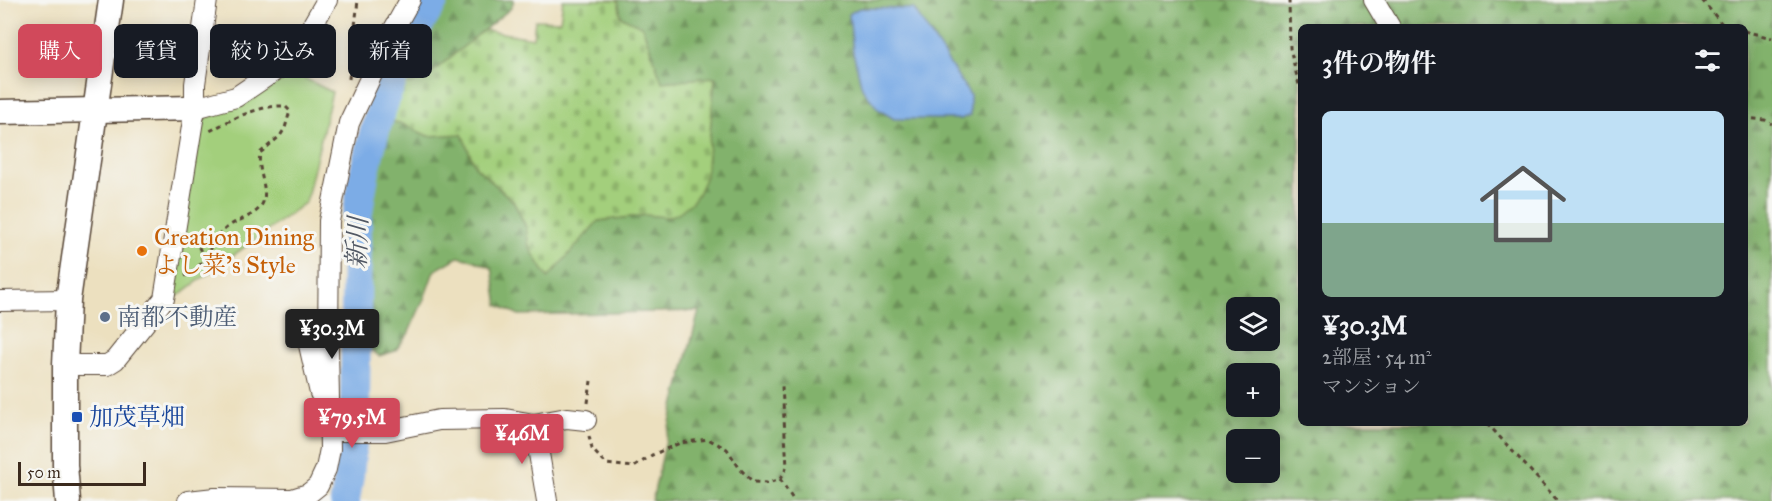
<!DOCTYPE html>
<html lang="ja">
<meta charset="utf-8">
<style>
:root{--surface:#171b24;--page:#242831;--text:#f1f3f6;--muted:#9ea1a6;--line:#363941;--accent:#d1495b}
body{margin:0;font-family:"IM FELL Great Primer","Noto Serif JP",serif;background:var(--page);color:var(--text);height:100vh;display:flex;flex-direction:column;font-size:22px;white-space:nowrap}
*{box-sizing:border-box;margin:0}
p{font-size:20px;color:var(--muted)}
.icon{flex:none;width:33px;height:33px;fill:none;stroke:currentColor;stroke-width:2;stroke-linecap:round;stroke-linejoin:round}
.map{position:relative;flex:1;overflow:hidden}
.panel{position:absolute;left:1298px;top:24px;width:450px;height:402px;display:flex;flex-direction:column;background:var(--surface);border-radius:9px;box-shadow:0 3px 15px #0003}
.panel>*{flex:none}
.top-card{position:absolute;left:18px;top:24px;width:570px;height:54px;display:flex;gap:12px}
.buttons{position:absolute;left:1226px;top:297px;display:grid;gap:12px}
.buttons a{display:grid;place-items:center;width:54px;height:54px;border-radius:9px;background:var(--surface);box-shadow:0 3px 15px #0003;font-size:30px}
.scale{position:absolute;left:18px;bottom:15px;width:128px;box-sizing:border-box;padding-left:6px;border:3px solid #3b2a1e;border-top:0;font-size:16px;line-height:21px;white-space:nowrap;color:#3b2a1e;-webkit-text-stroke:4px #f6f6f2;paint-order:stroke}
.price{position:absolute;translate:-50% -51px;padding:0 14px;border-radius:6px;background:var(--accent);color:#fff;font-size:20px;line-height:39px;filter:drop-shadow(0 2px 3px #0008)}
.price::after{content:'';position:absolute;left:50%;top:36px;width:18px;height:14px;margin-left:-9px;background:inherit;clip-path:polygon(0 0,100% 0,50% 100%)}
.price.active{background:#222;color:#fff}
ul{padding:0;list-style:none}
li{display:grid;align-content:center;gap:12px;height:318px;padding:0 24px}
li+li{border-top:2px solid var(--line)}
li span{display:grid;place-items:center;height:186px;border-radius:9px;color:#555}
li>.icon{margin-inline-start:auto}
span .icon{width:108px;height:108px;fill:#fffc;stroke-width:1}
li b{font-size:26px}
h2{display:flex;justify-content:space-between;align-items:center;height:72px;padding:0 24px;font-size:26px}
.chip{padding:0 21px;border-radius:9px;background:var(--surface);box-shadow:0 3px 15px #0003;font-size:21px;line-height:54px}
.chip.active{background:var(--accent);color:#fff}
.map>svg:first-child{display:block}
.forest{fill:url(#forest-firs);stroke:#5e6e45;stroke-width:1.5;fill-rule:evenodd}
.cemetery{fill:url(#cemetery-stones);stroke:#6f7c4d;stroke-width:1.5}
.green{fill:#a3cf7c;stroke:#6f7c4d;stroke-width:1.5}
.water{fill:#7bace6;stroke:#5b6b82;stroke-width:1.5}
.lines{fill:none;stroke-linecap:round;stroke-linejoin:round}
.river{stroke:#7bace6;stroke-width:30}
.minor-casing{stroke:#564536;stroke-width:22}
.tertiary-casing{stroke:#564536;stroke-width:27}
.path{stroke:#564536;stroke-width:3;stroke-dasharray:4.5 4.5;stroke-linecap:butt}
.minor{stroke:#fff;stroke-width:20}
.tertiary{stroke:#fff;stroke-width:24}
.food-dot{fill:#e8710a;stroke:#f6f6f2;stroke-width:2}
.service-dot{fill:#5c6f8a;stroke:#f6f6f2;stroke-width:2}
.transit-dot{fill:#1a4fb4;stroke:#f6f6f2;stroke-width:2}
.labels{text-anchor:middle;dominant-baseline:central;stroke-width:6;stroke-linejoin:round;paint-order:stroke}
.food-label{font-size:24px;fill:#c56008;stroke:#f6f6f2;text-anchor:start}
.service-label{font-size:24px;fill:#4e5e75;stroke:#f6f6f2;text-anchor:start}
.transit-label{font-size:24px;fill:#164399;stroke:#f6f6f2;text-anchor:start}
.water-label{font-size:26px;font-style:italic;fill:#515864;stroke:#f6f6f2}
</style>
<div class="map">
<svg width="1772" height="501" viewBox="0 0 1772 501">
<defs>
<pattern id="forest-firs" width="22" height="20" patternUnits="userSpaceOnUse" patternTransform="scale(1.5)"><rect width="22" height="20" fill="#82b26c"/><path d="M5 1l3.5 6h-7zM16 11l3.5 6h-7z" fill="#6c9158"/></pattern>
<pattern id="cemetery-stones" width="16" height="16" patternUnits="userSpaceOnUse" patternTransform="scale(1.5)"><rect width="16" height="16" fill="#a3cf7c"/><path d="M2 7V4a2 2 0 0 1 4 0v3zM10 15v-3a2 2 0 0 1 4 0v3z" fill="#8db26b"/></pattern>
</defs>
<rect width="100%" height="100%" fill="#f6f6f2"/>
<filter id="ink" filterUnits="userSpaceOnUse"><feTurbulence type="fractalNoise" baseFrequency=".0167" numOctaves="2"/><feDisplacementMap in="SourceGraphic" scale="12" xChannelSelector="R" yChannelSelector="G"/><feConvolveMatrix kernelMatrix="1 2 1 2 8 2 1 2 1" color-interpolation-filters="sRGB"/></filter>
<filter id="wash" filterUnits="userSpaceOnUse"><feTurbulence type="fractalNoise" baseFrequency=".008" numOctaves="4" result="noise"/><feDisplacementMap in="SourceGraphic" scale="24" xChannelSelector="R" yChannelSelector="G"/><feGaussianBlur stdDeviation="1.35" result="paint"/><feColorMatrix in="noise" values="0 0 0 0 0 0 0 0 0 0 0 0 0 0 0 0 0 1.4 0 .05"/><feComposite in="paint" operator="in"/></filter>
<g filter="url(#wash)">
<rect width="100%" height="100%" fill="#ece0bf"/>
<g class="forest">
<polygon points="438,0 514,0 511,8 424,79 411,84 398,81"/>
<path d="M618,0H1772V501H652L672,414L699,311L519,315L498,305L492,268L473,260L458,257L434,271L424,299L408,334L395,351L379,356L358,339L363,201L375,147L384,120L400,123L428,136L462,134L475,166L514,202L526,227L529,247L598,221L646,215L668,217L707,166L715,77L662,82L642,26L621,17ZM1300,27H1744V423H1300ZM1236,308H1269V340H1236ZM1236,374H1269V406H1236ZM1236,440H1269V472H1236Z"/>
</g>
<polygon class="cemetery" points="563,0 618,0 621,17 642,26 662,82 715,77 706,176 698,194 692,202 677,214 667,217 646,215 598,221 548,278 529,247 526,227 514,202 475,166 462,134 428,136 400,123 384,120 398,81 411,84 424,79 484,30 533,38 535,20 560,21"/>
<polygon class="green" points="288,70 332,92 306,202 171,301 198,121 247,102 276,82"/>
<polygon class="water" points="859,8 914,9 970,95 970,115 961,119 894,119 878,109 862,88 853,52 849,14"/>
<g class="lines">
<path class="river" d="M345,501L349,476L355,413L357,219C364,162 380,104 404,52C412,34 424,17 434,0"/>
</g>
</g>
<g filter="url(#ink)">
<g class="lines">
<g class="minor-casing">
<g id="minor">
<polyline points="1374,0 1390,27"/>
<polyline points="195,108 236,97 276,70 305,38 327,0"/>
<polyline points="0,301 68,300"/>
<polyline points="301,325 309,345 320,393"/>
<polyline points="65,365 107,365 115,360 164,299 195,108 195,84 207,0"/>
<polyline points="534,424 547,501"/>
<polyline points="330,431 385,431 439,420 505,419 534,424 567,418 586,420"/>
<polyline points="188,501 215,498 292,499 308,494 318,486 326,469 330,449 328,348 329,221 349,123 390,36 410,0"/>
</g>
</g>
<g class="tertiary-casing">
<g id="tertiary">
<polyline points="0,112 195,108"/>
<polyline points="68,501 65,465 65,365 68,300 111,0"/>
</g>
</g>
<g class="path">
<polyline points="1289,0 1290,48 1300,89"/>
<polyline points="1702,0 1722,24 1731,27"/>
<polyline points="1744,31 1772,38"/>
<polyline points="349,79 358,0"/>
<polyline points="1744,118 1765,120 1772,124"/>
<path d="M205,260C210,249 215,237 225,229C237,218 260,217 264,199C267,186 257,169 260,153L280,136L285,128L290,111L285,106C259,105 232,119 210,131"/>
<polyline points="185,276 193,272 205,260 193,235"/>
<polyline points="588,403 591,381"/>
<polyline points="1487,423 1558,501"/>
<polyline points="589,436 592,449 606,464 634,467 652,455 680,443 708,439 727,449 740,469 753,482 768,483 780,479 787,467 782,386"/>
<polyline points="780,479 794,501"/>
</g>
<use href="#minor" class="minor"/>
<use href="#tertiary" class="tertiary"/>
</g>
</g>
<circle class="food-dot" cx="142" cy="251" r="6"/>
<circle class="service-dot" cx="105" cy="317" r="6"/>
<rect class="transit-dot" x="71" y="411" width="12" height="12" rx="3"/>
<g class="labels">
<g class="food-label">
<text x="154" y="237">Creation Dining<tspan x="154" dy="28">よし菜's Style</tspan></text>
</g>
<g class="service-label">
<text x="117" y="317">南都不動産</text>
</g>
<g class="transit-label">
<text x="89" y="417">加茂草畑</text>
</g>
<g class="water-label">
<text transform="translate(357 243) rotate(-88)">新川</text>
</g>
</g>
</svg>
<div class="buttons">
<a><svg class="icon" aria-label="layers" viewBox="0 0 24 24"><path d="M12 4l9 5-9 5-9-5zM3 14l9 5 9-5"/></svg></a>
<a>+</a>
<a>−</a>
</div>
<div class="scale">50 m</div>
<b class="price active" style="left:332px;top:360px">¥30.3M</b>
<b class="price" style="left:352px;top:449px">¥79.5M</b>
<b class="price" style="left:522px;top:465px">¥46M</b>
<div class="top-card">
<a class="chip active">購入</a>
<a class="chip">賃貸</a>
<a class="chip">絞り込み</a>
<a class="chip">新着</a>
</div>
<section class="panel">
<h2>3件の物件<svg class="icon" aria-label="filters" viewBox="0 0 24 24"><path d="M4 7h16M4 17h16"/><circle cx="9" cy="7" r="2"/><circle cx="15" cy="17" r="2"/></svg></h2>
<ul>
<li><span style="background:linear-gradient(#bfe0f5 60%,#7fa58c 0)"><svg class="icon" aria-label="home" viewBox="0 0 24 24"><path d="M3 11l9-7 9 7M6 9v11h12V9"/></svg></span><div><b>¥30.3M</b><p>2部屋 · 54 m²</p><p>マンション</p></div></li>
</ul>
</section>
</div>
